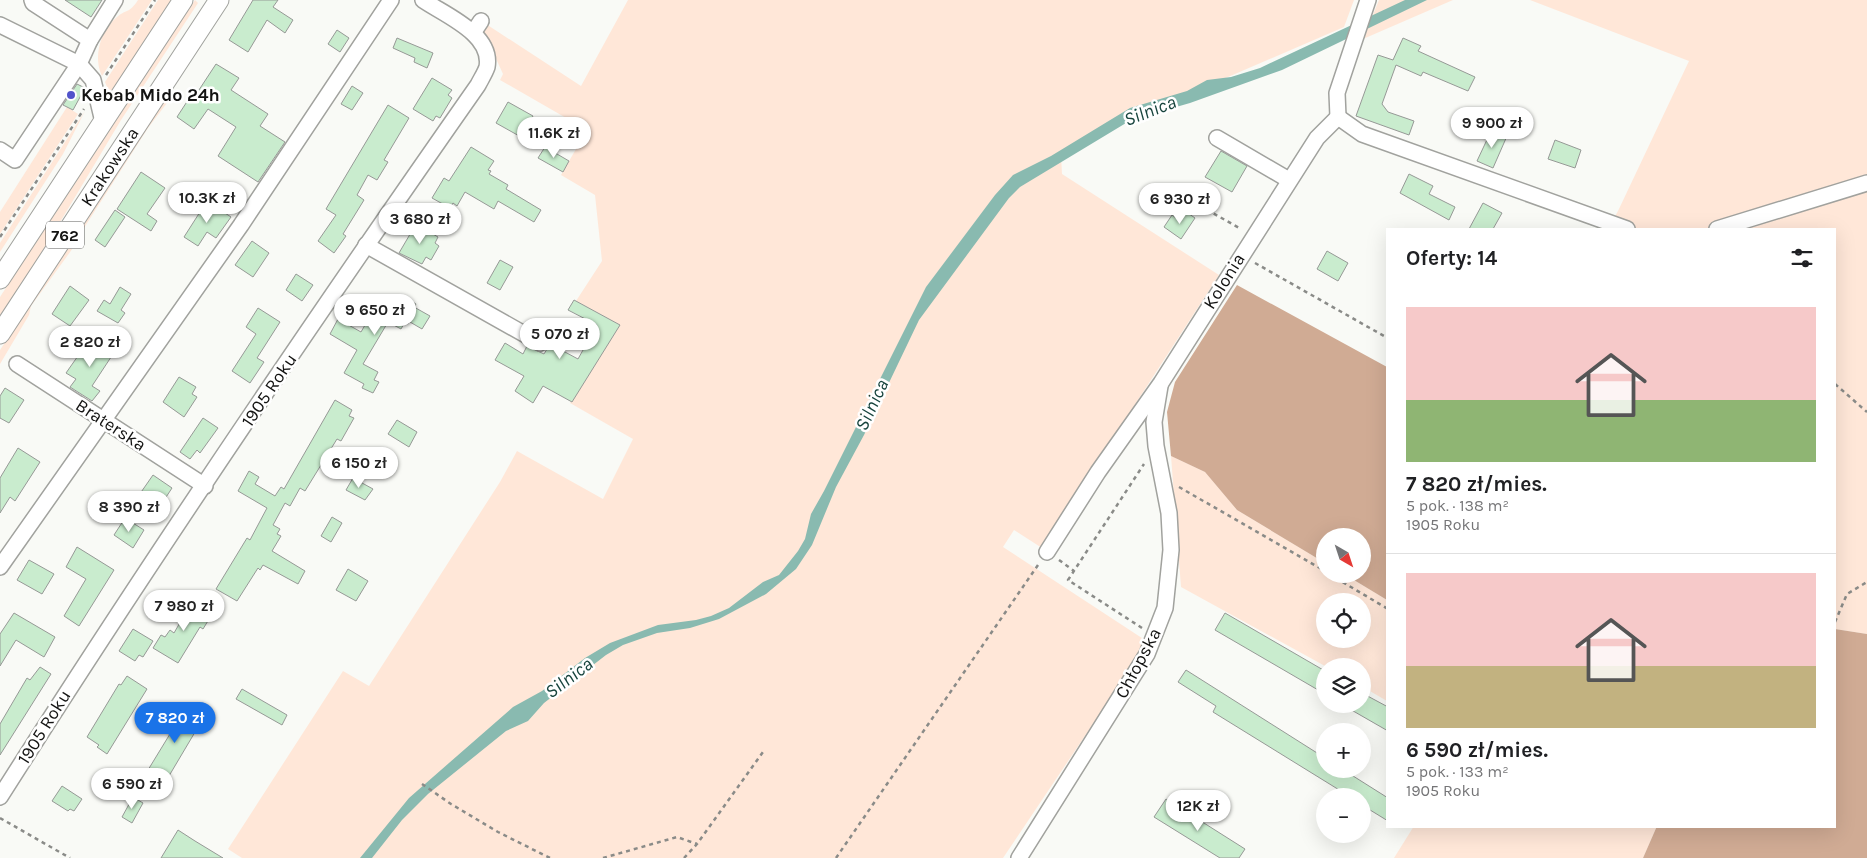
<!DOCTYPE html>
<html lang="pl">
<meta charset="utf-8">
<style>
:root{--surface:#fff;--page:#f6f6f6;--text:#202124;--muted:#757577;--line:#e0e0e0;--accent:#1a73e8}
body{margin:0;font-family:Karla,sans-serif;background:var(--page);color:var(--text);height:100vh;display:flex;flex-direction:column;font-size:19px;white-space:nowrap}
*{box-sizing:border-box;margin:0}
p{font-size:16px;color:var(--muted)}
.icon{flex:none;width:28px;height:28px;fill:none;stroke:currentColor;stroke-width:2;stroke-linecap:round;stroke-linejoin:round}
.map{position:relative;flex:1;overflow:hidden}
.side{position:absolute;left:1386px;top:228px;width:450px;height:600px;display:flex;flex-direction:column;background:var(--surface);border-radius:0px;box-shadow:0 5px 20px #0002}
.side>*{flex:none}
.needle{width:32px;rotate:141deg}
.controls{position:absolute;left:1316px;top:528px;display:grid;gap:10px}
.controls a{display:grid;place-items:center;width:55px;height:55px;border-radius:50%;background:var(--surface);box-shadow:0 5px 20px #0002;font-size:25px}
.price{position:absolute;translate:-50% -42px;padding:0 11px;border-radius:18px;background:#fff;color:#222;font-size:16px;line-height:32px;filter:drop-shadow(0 1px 2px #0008)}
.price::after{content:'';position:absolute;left:50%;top:30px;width:15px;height:11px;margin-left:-8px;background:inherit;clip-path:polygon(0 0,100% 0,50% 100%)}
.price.active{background:var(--accent);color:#fff}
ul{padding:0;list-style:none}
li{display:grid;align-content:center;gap:10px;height:265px;padding:0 20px}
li+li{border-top:1px solid var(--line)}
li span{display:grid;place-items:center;height:155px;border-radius:0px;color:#555}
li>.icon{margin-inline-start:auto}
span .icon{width:90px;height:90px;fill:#fffc;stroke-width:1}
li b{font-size:21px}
h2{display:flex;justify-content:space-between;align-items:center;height:60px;padding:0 20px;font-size:21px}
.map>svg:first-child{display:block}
.green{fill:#ffe7d8;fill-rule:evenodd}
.forest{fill:#d0ab94}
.water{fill:#89bab0}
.building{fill:#c9ecce;stroke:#969996}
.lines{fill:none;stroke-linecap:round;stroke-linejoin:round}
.minor-casing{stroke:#a1a29e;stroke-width:18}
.major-casing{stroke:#a1a29e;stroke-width:21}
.path{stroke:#8a8b88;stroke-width:2.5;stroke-dasharray:4 4;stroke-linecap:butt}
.minor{stroke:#fff;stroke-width:15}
.major{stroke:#fff;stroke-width:19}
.poi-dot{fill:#5254cb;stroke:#fff;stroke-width:2}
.labels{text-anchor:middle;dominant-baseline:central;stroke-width:5;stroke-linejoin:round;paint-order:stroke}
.shield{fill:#fff;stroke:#5a5a59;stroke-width:1}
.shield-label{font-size:16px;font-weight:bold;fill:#131312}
.poi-label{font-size:18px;font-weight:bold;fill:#131312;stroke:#fff;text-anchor:start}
.street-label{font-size:18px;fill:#131312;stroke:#fff}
.water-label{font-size:19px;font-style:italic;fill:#17443d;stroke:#fff}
</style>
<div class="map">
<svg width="1867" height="858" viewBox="0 0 1867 858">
<rect width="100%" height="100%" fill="#f9faf6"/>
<g class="green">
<path d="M138,0H152L102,76C93,57 100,31 117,17C126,9 129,14 138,0Z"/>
<polygon points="158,0 172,0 112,92 109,92 105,82"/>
<polygon points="195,0 198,3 121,120 47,244 0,317 0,297"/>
<polygon points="628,0 1354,0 1344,27 1191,93 1130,108 1061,155 1062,174 1219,275 1042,548 1014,530 1003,547 1148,642 1003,858 242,858 228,849 343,671 369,686 500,482 517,451 603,499 633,439 570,403 618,324 576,301 602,261 595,195 561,175 587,130 500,80 503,74 483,30 486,24 581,86"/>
<polygon points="1379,0 1453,0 1363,39"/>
<polygon points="1530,0 1867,0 1867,634 1835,629 1835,229 1608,229 1618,211 1689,61"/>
<polygon points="169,94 173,95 148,128 82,231 80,228"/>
<polygon points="67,107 78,114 0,234 0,212"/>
<polygon points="85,111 63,154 0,252 0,243"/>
<polygon points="72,241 78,241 31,306 29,315 0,364 0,350"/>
<path d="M1171,456L1205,472L1237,510L1325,563V574H1344L1387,600V701L1363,687L1362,666H1325L1181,587ZM1325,601H1362V639H1325Z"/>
<polygon points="1414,826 1657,826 1643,858 1394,858"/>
</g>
<g class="forest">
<polygon points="1237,285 1387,367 1387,600 1344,574 1362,574 1362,536 1325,536 1325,563 1237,510 1205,472 1171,456 1167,412 1175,382"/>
<polygon points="1835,629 1867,634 1867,858 1643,858 1657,826 1835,826"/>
</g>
<polygon class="water" points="1405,0 1427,0 1282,70 1190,103 1131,120 1020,187 1009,198 919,320 864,435 836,487 812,545 796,569 766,594 719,619 690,628 657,633 623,645 606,655 544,703 528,721 506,731 428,794 402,820 372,858 360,858 409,798 513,707 542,691 585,658 610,643 658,625 696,620 711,616 729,608 763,582 779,575 798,551 805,539 811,514 824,491 926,287 995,195 1013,175 1051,156 1130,108 1187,91 1207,80 1231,77 1260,68"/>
<g class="building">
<polygon points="65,0 102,0 91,17"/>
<polygon points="253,0 278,0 273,7 293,20 285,33 267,20 248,52 229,40"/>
<polygon points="337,30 349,38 340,52 328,44"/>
<polygon points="397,38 433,53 427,68 414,62 415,58 393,48"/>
<polygon points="1403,38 1421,46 1418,51 1475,77 1468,91 1423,72 1421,76 1396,65 1382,104 1388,112 1414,121 1409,135 1356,116 1378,55 1393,60"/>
<polygon points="216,64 239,78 231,90 268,114 260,126 285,142 258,182 218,156 236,127 208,109 194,129 177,117 190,97 193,99"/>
<polygon points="432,78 452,90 448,95 452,98 440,118 436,116 433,121 413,109"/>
<polygon points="77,84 85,88 73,110 63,105"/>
<polygon points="352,86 363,93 352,110 341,104"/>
<polygon points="508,102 533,116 521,137 496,123"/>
<polygon points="388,105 409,118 384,160 388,162 377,180 368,175 357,195 364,200 343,234 346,236 334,253 318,241 336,215 326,209"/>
<polygon points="1492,129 1507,136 1493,168 1477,161"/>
<polygon points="1555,140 1581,150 1575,168 1548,159"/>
<polygon points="471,147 494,161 488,170 491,171 489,174 508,185 506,189 541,210 534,222 498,201 494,209 465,192 457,206 453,203 450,208 432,198 444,178 449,181"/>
<polygon points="545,147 569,161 563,172 538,158"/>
<polygon points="1221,151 1247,166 1232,192 1205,177"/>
<polygon points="141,172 165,188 147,214 157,221 151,231 117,209"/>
<polygon points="1409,174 1433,186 1429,194 1455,207 1449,220 1400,193"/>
<polygon points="207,201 231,217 216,238 207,232 198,246 184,237"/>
<polygon points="1483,203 1502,213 1493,229 1469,229"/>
<polygon points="115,210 125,217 105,247 95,240"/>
<polygon points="1185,211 1195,218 1181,239 1164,227 1172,215 1179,220"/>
<polygon points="416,224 438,237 435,243 439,246 431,260 426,257 422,264 399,253"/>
<polygon points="252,241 269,253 253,277 235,265"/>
<polygon points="1327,251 1348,263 1338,281 1317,269"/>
<polygon points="500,260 513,267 500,290 487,283"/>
<polygon points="296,274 313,285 302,301 286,290"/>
<polygon points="70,286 89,300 70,326 52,314"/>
<polygon points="120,287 131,294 121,310 125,313 118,323 97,311 104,300 110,304"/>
<polygon points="402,296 416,304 414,307 430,316 422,329 410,322 408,324 405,322 401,329 388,322 363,364 378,372 374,380 379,382 373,393 362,388 364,384 344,373 357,350 330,334 338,319 361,332 380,299 396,308"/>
<polygon points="574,300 620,325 572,402 543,386 533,403 515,391 524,376 495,360 505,343 523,354 527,346 544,354 550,344 578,359 597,325 568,310"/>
<polygon points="258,308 280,322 257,358 264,362 250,383 232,371 256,334 246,327"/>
<polygon points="94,338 115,351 92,386 100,391 92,401 70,387 76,379 66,373 80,353 83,356"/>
<polygon points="179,377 196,387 192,394 197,397 184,417 163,402"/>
<polygon points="5,388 24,400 9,423 0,418 0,396"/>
<polygon points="335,400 352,410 349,416 354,418 341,441 337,439 305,491 300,488 290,506 285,503 273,525 280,529 277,534 281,536 272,551 305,571 298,584 263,565 260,570 258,568 237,601 216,589 247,538 250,540 267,508 238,491 249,471 259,477 255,484 275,496 281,487 284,489"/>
<polygon points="203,418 218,428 200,453 197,450 190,459 180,452"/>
<polygon points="397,420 417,432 409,447 388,434"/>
<polygon points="18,448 40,462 15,501 10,497 0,513 0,478"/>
<polygon points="153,475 172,488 157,511 137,498"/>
<polygon points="353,478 373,489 365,500 346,490"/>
<polygon points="332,517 342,523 331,542 321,536"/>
<polygon points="125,518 144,530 133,548 114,535"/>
<polygon points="77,547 114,570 79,626 64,616 86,579 66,567"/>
<polygon points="29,560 54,574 42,594 17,580"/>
<polygon points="348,569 368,581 356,601 336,590"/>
<polygon points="193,600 214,611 203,629 200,627 178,663 153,648 161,635 165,637 170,630 174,633"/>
<polygon points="14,613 55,637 44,657 16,640 0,666 0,634"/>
<polygon points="1225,613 1325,671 1325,694 1215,630"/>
<polygon points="133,629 153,641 143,657 139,655 135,661 119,651"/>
<polygon points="40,667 51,674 0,755 0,724 27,678 30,680"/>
<polygon points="1186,670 1325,758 1325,769 1342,769 1388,798 1388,821 1362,805 1362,796 1349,796 1213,712 1216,706 1178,682"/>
<polygon points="127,676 147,689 107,754 97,747 99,745 87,737 119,684 121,685"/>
<polygon points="242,689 287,715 282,725 236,699"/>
<polygon points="1362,693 1388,707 1388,731 1341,704 1362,704"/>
<polygon points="181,709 201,722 166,781 148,770 173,729 168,726"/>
<polygon points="62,786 82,799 74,811 70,809 68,811 52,801"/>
<polygon points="133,797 143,803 132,823 122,817"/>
<polygon points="1166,799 1245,849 1239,858 1220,858 1154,817"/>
<polygon points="178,830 195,841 223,858 161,858"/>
</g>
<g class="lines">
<g class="minor-casing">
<g id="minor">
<polyline points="32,0 33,3 90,40"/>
<polyline points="0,25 79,64 93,80 103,122"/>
<polyline points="473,33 481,21"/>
<polyline points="1338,117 1362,134 1627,229"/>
<polyline points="1338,117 1337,93 1368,0"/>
<polyline points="1217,138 1289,180"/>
<polyline points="0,150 15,160 79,64 90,40 115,0"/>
<polyline points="1717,229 1867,183"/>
<polyline points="366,245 540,343"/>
<polyline points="17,364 205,486"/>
<polyline points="1047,552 1098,472 1161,383 1317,138 1338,117"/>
<polyline points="0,567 241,225 391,0"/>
<path d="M0,797C153,556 314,319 478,85C481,79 485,73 487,67C493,34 445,15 423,0"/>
<polyline points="1019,858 1147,654 1165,608 1171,550 1169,513 1156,446 1154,422 1160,386"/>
</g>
</g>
<g class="major-casing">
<g id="major">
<polyline points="0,279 183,0"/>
<path id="s1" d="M0,334L219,0"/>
</g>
</g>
<g class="path">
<polyline points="106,75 155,0"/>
<polyline points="1165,186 1241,229"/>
<polyline points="0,237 84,109"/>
<polyline points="1255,263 1384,336"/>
<polyline points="1835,384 1867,412"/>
<polyline points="1179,487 1325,571"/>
<polyline points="1059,560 1074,571"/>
<polyline points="1329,574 1388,609"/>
<polyline points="1835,622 1847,594 1867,582"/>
<polyline points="1142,628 1068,580 1144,464"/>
<polyline points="422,784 451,804 498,832 550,858"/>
<polyline points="0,818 70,858"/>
<polyline points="603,858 677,837 697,844"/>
<polyline points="684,858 697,844 763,752"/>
<polyline points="836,858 1038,565"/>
</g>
<use href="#minor" class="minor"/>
<use href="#major" class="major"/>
</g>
<circle class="poi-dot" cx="71" cy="95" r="5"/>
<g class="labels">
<rect class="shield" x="46" y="221.5" width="38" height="27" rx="4"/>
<g class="shield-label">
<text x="65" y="235">762</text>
</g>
<g class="poi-label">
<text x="81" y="95">Kebab Mido 24h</text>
</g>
<g class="street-label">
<text stroke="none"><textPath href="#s1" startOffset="200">Krakowska</textPath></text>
<text transform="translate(1224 281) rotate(-58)">Kolonia</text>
<text transform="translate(269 390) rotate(-56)">1905 Roku</text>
<text transform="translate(111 425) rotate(33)">Braterska</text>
<text transform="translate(1138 663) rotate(-62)">Chłopska</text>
<text transform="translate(44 727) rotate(-58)">1905 Roku</text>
</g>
<g class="water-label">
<text transform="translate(1150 111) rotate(-21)">Silnica</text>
<text transform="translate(872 405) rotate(-65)">Silnica</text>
<text transform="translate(569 678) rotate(-37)">Silnica</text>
</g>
</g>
</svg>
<div class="controls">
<a><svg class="needle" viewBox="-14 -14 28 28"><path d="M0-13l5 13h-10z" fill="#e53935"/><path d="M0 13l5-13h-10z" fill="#757577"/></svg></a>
<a><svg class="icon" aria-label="locate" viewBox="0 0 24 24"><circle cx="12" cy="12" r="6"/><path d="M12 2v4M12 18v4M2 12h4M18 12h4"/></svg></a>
<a><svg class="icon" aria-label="layers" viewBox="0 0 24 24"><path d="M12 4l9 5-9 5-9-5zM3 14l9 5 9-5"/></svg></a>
<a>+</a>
<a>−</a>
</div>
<b class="price" style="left:1492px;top:149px">9 900 zł</b>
<b class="price" style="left:554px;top:159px">11.6K zł</b>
<b class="price" style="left:207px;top:224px">10.3K zł</b>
<b class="price" style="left:1180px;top:225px">6 930 zł</b>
<b class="price" style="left:420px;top:245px">3 680 zł</b>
<b class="price" style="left:375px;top:336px">9 650 zł</b>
<b class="price" style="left:560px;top:360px">5 070 zł</b>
<b class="price" style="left:90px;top:368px">2 820 zł</b>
<b class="price" style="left:359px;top:489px">6 150 zł</b>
<b class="price" style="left:129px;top:533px">8 390 zł</b>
<b class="price" style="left:184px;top:632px">7 980 zł</b>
<b class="price active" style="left:175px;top:744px">7 820 zł</b>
<b class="price" style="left:132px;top:810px">6 590 zł</b>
<b class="price" style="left:1198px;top:832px">12K zł</b>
<section class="side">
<h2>Oferty: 14<svg class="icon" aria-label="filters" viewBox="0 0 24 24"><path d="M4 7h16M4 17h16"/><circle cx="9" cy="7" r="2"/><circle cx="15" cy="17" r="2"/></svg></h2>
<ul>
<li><span style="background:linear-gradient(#f6c9c9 60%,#8fb573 0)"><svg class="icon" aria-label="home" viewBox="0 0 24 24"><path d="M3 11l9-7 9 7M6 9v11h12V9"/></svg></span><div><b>7 820 zł/mies.</b><p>5 pok. · 138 m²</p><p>1905 Roku</p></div></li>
<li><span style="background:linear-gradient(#f6c9c9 60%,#c2b280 0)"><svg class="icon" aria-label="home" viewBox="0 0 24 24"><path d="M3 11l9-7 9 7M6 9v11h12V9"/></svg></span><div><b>6 590 zł/mies.</b><p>5 pok. · 133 m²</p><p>1905 Roku</p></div></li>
</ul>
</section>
</div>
